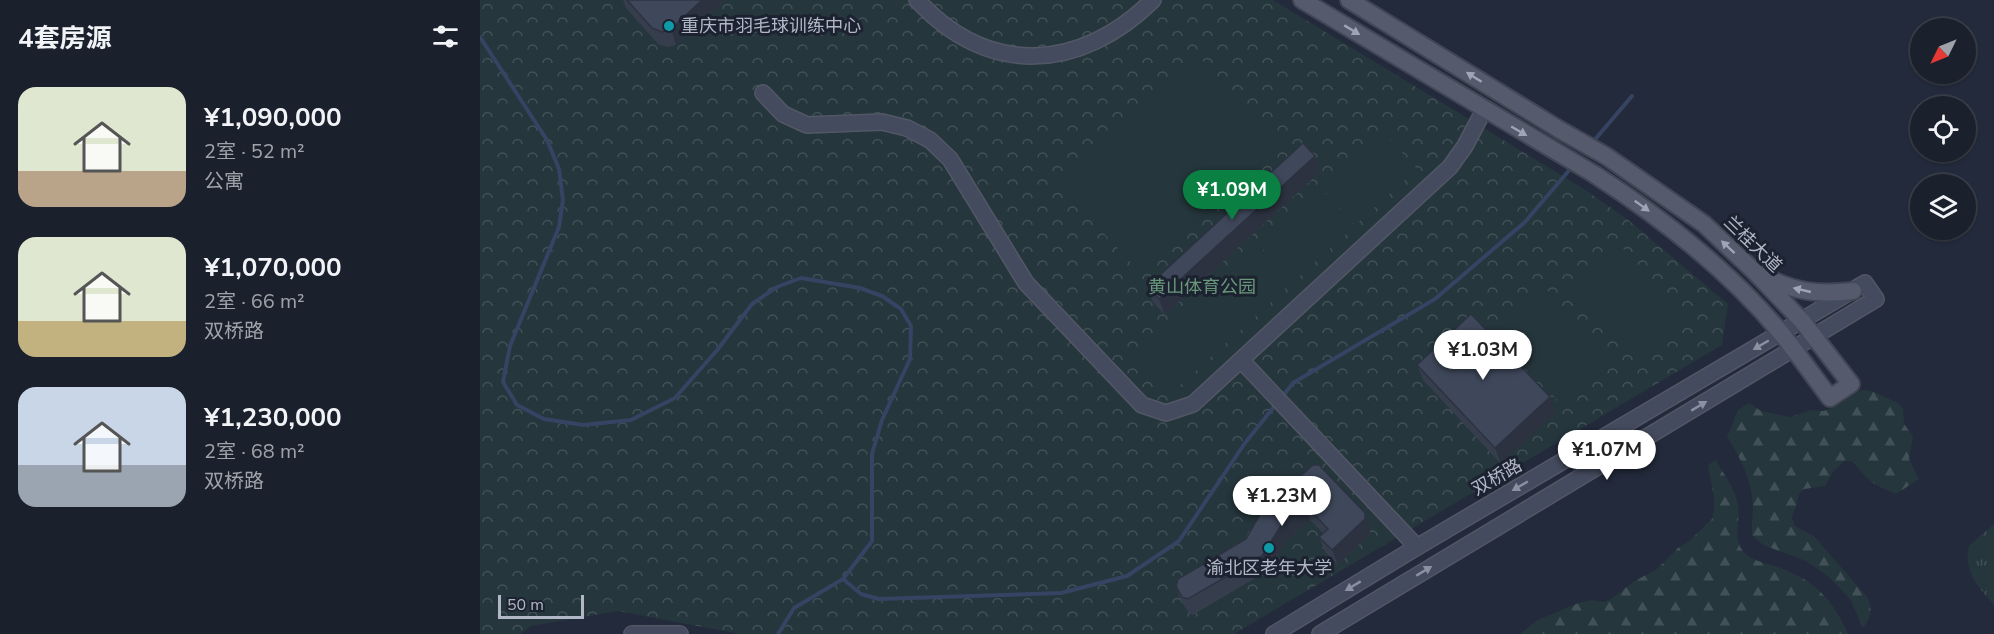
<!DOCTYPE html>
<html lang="zh">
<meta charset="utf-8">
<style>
:root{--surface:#1a202c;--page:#232834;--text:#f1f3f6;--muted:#9fa3a9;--line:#383e48;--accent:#0b8043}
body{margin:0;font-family:"Nunito Sans","Noto Sans SC",sans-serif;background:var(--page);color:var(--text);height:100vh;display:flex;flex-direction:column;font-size:22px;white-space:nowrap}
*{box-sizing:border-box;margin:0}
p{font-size:20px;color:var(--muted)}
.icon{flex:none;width:33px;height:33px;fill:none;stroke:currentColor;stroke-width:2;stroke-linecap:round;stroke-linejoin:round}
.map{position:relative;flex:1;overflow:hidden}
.side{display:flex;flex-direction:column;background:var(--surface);width:480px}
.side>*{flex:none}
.needle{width:39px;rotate:227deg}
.controls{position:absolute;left:1430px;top:18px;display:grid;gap:12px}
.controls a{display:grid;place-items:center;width:66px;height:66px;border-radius:50%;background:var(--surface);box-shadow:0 2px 4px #0004,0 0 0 2px var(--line);font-size:30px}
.scale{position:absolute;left:18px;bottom:15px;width:86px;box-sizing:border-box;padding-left:6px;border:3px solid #b2b7c7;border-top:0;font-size:16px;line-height:21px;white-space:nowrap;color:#b2b7c7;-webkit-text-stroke:4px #1c2230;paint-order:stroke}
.price{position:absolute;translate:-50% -51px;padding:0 14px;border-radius:21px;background:#fff;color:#222;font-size:20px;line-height:39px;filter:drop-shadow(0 2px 3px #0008)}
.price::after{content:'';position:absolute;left:50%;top:36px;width:18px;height:14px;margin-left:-9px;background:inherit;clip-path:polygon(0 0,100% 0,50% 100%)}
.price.current{background:var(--accent);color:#fff}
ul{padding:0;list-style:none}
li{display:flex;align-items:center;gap:18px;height:150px;padding:0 18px}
li span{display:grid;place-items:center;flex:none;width:168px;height:120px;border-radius:18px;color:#555}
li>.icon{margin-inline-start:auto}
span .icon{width:72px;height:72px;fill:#fffc;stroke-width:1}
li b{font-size:26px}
h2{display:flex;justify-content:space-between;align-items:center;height:72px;padding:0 18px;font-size:26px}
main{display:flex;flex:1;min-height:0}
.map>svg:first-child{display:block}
.grass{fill:url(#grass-tufts)}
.forest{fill:url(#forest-firs)}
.park{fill:url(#park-crowns)}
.pitch{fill:#25363c}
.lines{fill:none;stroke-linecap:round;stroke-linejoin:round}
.stream{stroke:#364362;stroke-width:4}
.secondary-casing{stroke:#525766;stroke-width:18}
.primary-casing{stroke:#404654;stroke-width:20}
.secondary{stroke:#454b5e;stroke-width:15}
.primary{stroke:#555b6c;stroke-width:16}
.wall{fill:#363e4e}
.shaded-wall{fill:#2c3240}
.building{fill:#3f485b;stroke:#2c3240;stroke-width:1.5}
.oneway{fill:#9fa5b5}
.oneway2{fill:#8c91a2}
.culture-dot{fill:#0f9aa8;stroke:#1c2230;stroke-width:2}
.labels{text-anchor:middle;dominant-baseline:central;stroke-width:6;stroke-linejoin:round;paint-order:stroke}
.poi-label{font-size:18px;fill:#b2b7c7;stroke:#1c2230;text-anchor:start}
.street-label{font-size:18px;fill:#b2b7c7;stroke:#1c2230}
.park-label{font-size:18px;fill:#69987a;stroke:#1c2230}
</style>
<main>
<section class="side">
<h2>4套房源<svg class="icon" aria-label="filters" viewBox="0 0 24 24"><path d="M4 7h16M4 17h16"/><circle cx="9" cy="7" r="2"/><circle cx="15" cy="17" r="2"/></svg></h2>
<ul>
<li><span style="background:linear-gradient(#dfe7d0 70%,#b9a48a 0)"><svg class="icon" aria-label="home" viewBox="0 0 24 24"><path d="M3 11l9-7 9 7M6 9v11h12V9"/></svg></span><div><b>¥1,090,000</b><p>2室 · 52 m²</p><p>公寓</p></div></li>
<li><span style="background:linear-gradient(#dfe7d0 70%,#c2b280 0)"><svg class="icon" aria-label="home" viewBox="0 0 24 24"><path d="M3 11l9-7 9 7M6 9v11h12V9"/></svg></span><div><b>¥1,070,000</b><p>2室 · 66 m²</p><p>双桥路</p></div></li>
<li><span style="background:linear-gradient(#c9d6e8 65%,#9aa5b1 0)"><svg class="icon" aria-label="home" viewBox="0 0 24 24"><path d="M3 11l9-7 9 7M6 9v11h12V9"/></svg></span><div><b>¥1,230,000</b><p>2室 · 68 m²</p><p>双桥路</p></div></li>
</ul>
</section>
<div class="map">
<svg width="1514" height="634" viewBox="0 0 1514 634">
<defs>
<pattern id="grass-tufts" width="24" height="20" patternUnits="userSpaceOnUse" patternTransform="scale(1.5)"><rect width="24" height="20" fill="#25363c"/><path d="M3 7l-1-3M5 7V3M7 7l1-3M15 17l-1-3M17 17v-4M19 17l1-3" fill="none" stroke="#425157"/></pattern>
<pattern id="forest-firs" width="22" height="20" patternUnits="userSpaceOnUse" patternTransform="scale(1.5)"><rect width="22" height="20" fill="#25363c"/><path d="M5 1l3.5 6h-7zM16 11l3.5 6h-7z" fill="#425157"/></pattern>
<pattern id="park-crowns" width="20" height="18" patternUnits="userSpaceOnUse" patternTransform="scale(1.5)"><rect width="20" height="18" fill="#25363c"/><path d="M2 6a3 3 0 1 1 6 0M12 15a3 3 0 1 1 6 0" fill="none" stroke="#425157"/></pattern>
</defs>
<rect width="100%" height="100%" fill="#232a3b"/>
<path class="grass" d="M1514,524V605C1498,587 1483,571 1489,546Z"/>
<g class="forest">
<path d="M1384,390L1392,391L1418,403L1423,409L1424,424L1433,436L1429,459L1439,479L1416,494C1407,490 1396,486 1388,479C1382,474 1379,467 1371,461H1364L1353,472L1345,486L1324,489L1319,494L1316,507L1313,513L1312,519L1315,526L1334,536L1387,597C1393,609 1391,618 1383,628L1370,599L1349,577L1326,561L1283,545L1272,535C1271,526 1273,517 1273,507C1272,481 1261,458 1247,437L1258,410L1269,403L1281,411L1310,417L1331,410L1344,411L1358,405L1377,392Z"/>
<path d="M1236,460C1243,474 1256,489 1258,505C1261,522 1251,541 1266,554C1275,562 1290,564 1300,568C1336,581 1353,600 1368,634H1040L1058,620L1101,602L1112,600L1124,602L1133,598L1153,582L1177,569L1199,547L1208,542L1232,519L1234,510V498L1228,465Z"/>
</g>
<polygon class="park" points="0,0 793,0 1104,189 1147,219 1248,304 1242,345 754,634 260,634 138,611 51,626 40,634 0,634"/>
<g class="pitch">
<polygon points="718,56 800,145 661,273 579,185"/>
<polygon points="904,133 937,169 875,225 842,189"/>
<polygon points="842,190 875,226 813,282 780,246"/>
<polygon points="1135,240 1204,314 1155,360 1086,286"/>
<polygon points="779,246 812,282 751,339 718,303"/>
<polygon points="1065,288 1134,363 1085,408 1016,334"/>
<polygon points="716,304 749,340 688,396 655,360"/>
</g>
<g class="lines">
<g class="stream">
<polyline points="0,37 67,140 79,169 83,200 79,227 30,346 23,382 37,405 64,419 103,425 151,420 195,398 238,349 272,304 297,287 321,278 380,288 402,296 421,309 431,326 430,359 402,420 392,454 392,541 363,579 314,608 298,634"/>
<polyline points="1112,143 1152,96"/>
<polyline points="802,397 813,383 955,299 1045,222 1092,167"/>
<polyline points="363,579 381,594 399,599 581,593 647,576 699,541 765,443 797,403"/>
</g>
<g class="secondary-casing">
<g id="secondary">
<path d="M437,0C509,78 601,71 673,0"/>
<polyline points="283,93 303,114 327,125 402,122 427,128 450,140 470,159 546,283 662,405 686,413 713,404 970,167 985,146 1004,110"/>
<polyline points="761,360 937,547"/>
<polyline points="152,634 200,634"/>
<polyline points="794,634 937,547 1385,283 1396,299 840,634"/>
</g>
</g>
<g class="primary-casing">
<g id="primary">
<path d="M822,0L1114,174C1182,218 1248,269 1301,333C1318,354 1334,377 1350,398L1371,384L1322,321L1274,271L1224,224L1126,156L1080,130L869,0"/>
<path d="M1284,276C1315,292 1338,295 1373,291"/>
</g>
</g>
<use href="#secondary" class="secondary"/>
<use href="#primary" class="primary"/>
</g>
<g class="wall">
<polygon points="143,0 245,0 196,45 187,47 178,44 146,8"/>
<polygon points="835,156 840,172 685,315 673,302 667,287"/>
<polygon points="937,365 1075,413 1021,464 943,380"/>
<polygon points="833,465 890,528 890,534 858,565 845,552 839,537 843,533 830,520 807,540 787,571 713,615 708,612 701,601 696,586 766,539"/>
</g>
<g class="shaded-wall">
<polygon points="222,0 245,0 196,45 191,29"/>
<polygon points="835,156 840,172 685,315 679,299"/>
<polygon points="1070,397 1075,413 1021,464 1015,448"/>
<polygon points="824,504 830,520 807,540 787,571 782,556 802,524"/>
<polygon points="885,513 890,528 890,534 858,565 852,550"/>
</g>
<g class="building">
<polygon points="147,0 222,0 191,29 182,32 172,28"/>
<polygon points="823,143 835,156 679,299 667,287"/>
<polygon points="991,314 1070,397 1015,448 937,365"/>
<polygon points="833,465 839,465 885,513 885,519 852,550 839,537 848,529 824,504 802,524 782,556 708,599 702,597 696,586 698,579 766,539 782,511"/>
</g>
<defs><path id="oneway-solid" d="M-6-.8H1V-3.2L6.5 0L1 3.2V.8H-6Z" transform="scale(1.5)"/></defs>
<g class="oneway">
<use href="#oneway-solid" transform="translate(872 30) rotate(31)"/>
<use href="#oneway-solid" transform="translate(994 77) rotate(-148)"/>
<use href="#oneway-solid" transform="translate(1039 131) rotate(30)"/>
<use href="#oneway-solid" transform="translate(1162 206) rotate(36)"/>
<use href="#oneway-solid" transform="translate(1248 247) rotate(-137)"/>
<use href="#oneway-solid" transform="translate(1322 290) rotate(-167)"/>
</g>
<g class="oneway2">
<use href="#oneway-solid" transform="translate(1281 345) rotate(150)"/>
<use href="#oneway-solid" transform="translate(1219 406) rotate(-31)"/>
<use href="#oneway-solid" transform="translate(1040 486) rotate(150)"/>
<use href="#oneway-solid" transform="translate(944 571) rotate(-31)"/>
<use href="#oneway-solid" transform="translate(873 586) rotate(149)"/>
</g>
<g class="culture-dot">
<circle cx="189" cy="26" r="6"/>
<circle cx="789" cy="548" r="6"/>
</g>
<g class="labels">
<g class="poi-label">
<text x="201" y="26">重庆市羽毛球训练中心</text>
<text x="789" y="568" text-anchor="middle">渝北区老年大学</text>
</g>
<g class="street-label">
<text transform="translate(1273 244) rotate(44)">兰桂大道</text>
<text transform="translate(1017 477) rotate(-30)">双桥路</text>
</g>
<g class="park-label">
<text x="722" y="287">黄山体育公园</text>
</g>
</g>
</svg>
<div class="controls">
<a><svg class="needle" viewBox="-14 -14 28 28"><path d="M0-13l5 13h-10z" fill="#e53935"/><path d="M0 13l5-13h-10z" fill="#9fa3a9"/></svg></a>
<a><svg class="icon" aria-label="locate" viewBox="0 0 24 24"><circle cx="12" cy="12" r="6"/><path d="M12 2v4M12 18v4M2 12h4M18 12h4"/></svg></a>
<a><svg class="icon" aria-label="layers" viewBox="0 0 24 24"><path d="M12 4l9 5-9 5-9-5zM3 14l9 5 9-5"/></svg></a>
</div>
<div class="scale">50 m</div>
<b class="price current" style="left:752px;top:221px">¥1.09M</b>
<b class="price" style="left:1003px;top:381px">¥1.03M</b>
<b class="price" style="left:1127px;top:481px">¥1.07M</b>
<b class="price" style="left:802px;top:527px">¥1.23M</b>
</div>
</main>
